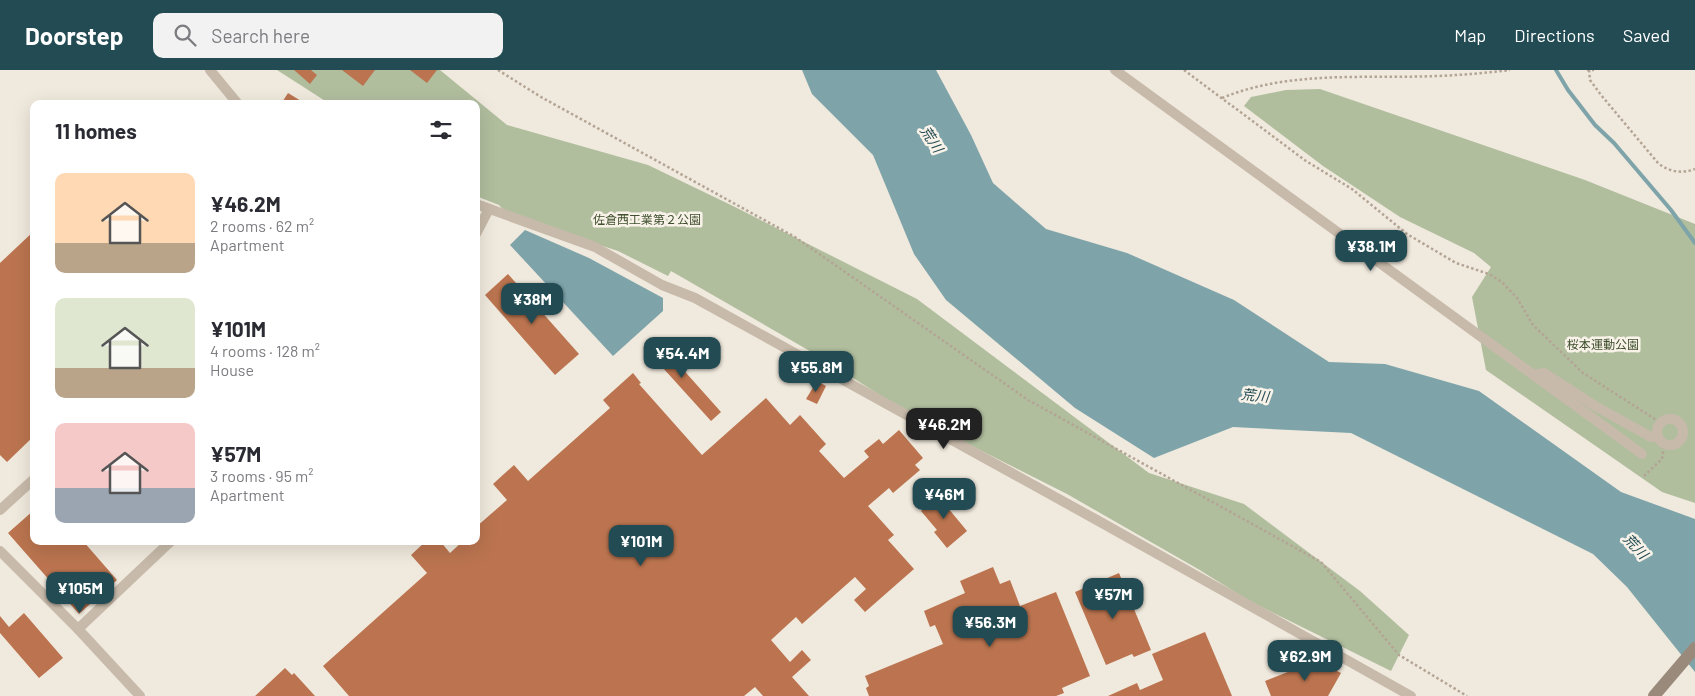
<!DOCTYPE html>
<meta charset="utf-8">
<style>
:root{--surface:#fff;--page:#f2f2f3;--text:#2b2b33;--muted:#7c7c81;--accent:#224b53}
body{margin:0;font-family:Barlow,"Noto Sans JP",sans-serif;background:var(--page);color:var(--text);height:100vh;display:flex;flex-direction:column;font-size:19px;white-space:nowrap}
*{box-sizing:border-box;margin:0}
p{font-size:16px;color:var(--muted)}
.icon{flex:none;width:28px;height:28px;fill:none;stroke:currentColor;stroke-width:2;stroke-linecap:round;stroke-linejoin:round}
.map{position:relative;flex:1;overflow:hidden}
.side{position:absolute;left:30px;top:30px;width:450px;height:445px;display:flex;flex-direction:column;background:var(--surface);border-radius:10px;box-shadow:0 5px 20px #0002}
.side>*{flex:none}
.price{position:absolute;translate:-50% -42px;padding:0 11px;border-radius:10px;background:var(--accent);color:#fff;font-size:16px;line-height:32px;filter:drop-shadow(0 1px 2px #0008)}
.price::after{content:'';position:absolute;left:50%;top:30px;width:15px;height:11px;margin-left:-8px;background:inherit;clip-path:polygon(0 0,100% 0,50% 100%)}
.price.selected{background:#222;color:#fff}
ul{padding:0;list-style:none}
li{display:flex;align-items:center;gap:15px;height:125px;padding:0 25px}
li span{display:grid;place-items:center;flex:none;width:140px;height:100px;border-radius:10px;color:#555}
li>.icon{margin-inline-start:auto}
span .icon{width:60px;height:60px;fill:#fffc;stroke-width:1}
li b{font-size:21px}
h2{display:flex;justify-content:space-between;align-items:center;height:60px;padding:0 25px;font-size:21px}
header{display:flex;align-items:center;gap:30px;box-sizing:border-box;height:70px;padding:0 25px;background:var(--accent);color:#fff}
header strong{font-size:24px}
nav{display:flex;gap:28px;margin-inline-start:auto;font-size:18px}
.search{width:350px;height:45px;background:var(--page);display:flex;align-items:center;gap:12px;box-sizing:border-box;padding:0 18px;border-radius:10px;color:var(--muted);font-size:19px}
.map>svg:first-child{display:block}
.green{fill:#b0be9e}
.water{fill:#7ea4aa}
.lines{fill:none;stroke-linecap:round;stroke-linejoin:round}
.stream{stroke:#7ea4aa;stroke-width:4}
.building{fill:#bb744f}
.path{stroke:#b3a494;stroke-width:2.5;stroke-dasharray:2.5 2.5;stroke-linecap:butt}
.street{stroke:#c7baaa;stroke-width:10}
.secondary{stroke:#9a8a7b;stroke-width:12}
.labels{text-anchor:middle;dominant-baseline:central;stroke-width:5;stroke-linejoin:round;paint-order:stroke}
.park-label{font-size:12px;fill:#41512f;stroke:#f8f2e9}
.water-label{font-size:14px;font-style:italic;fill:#224b53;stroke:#f8f2e9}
</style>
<header>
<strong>Doorstep</strong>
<div class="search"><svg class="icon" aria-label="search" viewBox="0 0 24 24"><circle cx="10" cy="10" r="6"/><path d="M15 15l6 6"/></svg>Search here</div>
<nav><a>Map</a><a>Directions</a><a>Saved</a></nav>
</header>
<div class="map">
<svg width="1695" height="626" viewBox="0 0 1695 626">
<rect width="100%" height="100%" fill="#f0e9dd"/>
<g class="green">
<polygon points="277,0 440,0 507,55 648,95 735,137 917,229 1149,403 1244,434 1360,521 1409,565 1391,601 1251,532 1198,499 1067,424 913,346 815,284 671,201 668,206 618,181 508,145 499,135 476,126 476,34 330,34"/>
<polygon points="1320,19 1585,110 1695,154 1695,433 1662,422 1486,300 1472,227 1491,197 1474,183 1400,147 1323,96 1244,36 1251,27 1286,20"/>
</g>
<g class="water">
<polygon points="802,0 936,0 971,65 993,113 1046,159 1127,183 1234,230 1329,292 1385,294 1479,321 1621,422 1695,449 1695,602 1627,517 1593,484 1351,363 1233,357 1154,388 1075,338 946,230 914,184 873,85 812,24"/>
<polygon points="525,160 589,188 663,228 663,241 613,286 510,175"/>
</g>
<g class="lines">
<polyline class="stream" points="1556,0 1568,20 1595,55 1614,73 1671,140 1695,173"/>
</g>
<g class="building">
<polygon points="294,0 311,0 317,5 310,14"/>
<polygon points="342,0 375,0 363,16"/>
<polygon points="410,0 437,0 427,13"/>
<polygon points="288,23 306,34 281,34"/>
<polygon points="34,161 34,366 7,392 0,385 0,193"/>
<polygon points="508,204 579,284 555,305 485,225"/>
<polygon points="654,267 721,342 711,351 644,277"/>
<polygon points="633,303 641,313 639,314 702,385 766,328 790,355 800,345 826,374 819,381 844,408 869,387 864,381 879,369 883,374 899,360 923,388 915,395 920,400 893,423 889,418 868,436 894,465 888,470 914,499 865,542 854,530 866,519 855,507 802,554 796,547 771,570 790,592 802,580 811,590 792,607 809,626 763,626 755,617 744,626 349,626 323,596 427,503 411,485 426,471 440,471 450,483 463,471 476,471 476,457 507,430 493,414 514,395 528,411 610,338 603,330"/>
<polygon points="817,311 826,316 817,334 806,329"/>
<polygon points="943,422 953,434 948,438 967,461 947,478 934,462 937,460 921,441"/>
<polygon points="34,440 34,471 83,471 117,510 79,544 8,463"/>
<polygon points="993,497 1000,514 1010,510 1020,536 1056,522 1090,606 1062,618 1064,623 1056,626 869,626 866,618 869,616 865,606 943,574 935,555 930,557 924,541 965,523 960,511"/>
<polygon points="1119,503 1151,580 1134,587 1132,584 1106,595 1075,522"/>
<polygon points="24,543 63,588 39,608 0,563 0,546 9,557"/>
<polygon points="1205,562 1232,626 1108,626 1137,613 1140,620 1163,610 1152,584"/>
<polygon points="1316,590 1341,603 1328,626 1271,626 1265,611 1303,596 1307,607"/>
<polygon points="285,598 292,605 294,603 315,626 255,626"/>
</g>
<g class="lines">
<g class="path">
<polyline points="498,0 541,27 795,167 1028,330 1321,492 1399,585 1467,626"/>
<polyline points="1184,0 1306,91 1352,119 1407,164 1456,193 1489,204 1502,212 1517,228 1533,255 1583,303 1661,353"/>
<polyline points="1587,0 1594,0"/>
<path d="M1589,0L1590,10L1601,25L1658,93C1669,102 1682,104 1695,99"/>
<path d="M1222,28C1290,0 1365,9 1437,6C1462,5 1486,3 1510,0"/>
<polyline points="1644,406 1662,389 1664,374"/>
</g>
<g class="street">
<polyline points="210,0 238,34"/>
<polyline points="1115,0 1642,384"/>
<polyline points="476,134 595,177 662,215 695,228 1095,449 1411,626"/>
<polyline points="476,164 489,139"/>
<polyline points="1533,305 1544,303 1595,336 1651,367 1658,366"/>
<circle cx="1670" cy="362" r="13"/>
<polyline points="0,440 34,409"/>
<polyline points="0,481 78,559 140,626"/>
<polyline points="78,559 171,471"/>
</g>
<polyline class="secondary" points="1654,626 1695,578"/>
</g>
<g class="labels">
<g class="park-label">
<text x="647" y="149">佐倉西工業第２公園</text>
<text x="1603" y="274">桜本運動公園</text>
</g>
<g class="water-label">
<text transform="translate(932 69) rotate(57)">荒川</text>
<text transform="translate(1255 325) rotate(6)">荒川</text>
<text transform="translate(1636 476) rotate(47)">荒川</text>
</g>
</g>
</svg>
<b class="price" style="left:1371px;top:202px">¥38.1M</b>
<b class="price" style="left:532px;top:255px">¥38M</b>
<b class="price" style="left:682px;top:309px">¥54.4M</b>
<b class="price" style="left:816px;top:323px">¥55.8M</b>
<b class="price selected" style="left:944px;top:380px">¥46.2M</b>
<b class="price" style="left:944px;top:450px">¥46M</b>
<b class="price" style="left:641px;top:497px">¥101M</b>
<b class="price" style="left:80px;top:544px">¥105M</b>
<b class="price" style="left:1113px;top:550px">¥57M</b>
<b class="price" style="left:990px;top:578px">¥56.3M</b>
<b class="price" style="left:1305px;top:612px">¥62.9M</b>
<section class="side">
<h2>11 homes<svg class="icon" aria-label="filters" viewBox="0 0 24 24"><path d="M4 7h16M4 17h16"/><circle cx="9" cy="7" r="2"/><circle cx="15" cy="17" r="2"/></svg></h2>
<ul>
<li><span style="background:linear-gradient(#ffd9b3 70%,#b9a48a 0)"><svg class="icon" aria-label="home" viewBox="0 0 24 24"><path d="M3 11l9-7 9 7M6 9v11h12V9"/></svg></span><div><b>¥46.2M</b><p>2 rooms · 62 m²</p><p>Apartment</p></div></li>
<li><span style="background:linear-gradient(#dfe7d0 70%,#b9a48a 0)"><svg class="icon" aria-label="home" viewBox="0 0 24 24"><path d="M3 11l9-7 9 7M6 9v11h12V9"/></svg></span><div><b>¥101M</b><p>4 rooms · 128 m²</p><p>House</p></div></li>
<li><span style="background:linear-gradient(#f6c9c9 65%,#9aa5b1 0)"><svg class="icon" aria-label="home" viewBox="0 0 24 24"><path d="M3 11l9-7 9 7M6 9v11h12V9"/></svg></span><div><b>¥57M</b><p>3 rooms · 95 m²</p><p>Apartment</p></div></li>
</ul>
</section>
</div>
